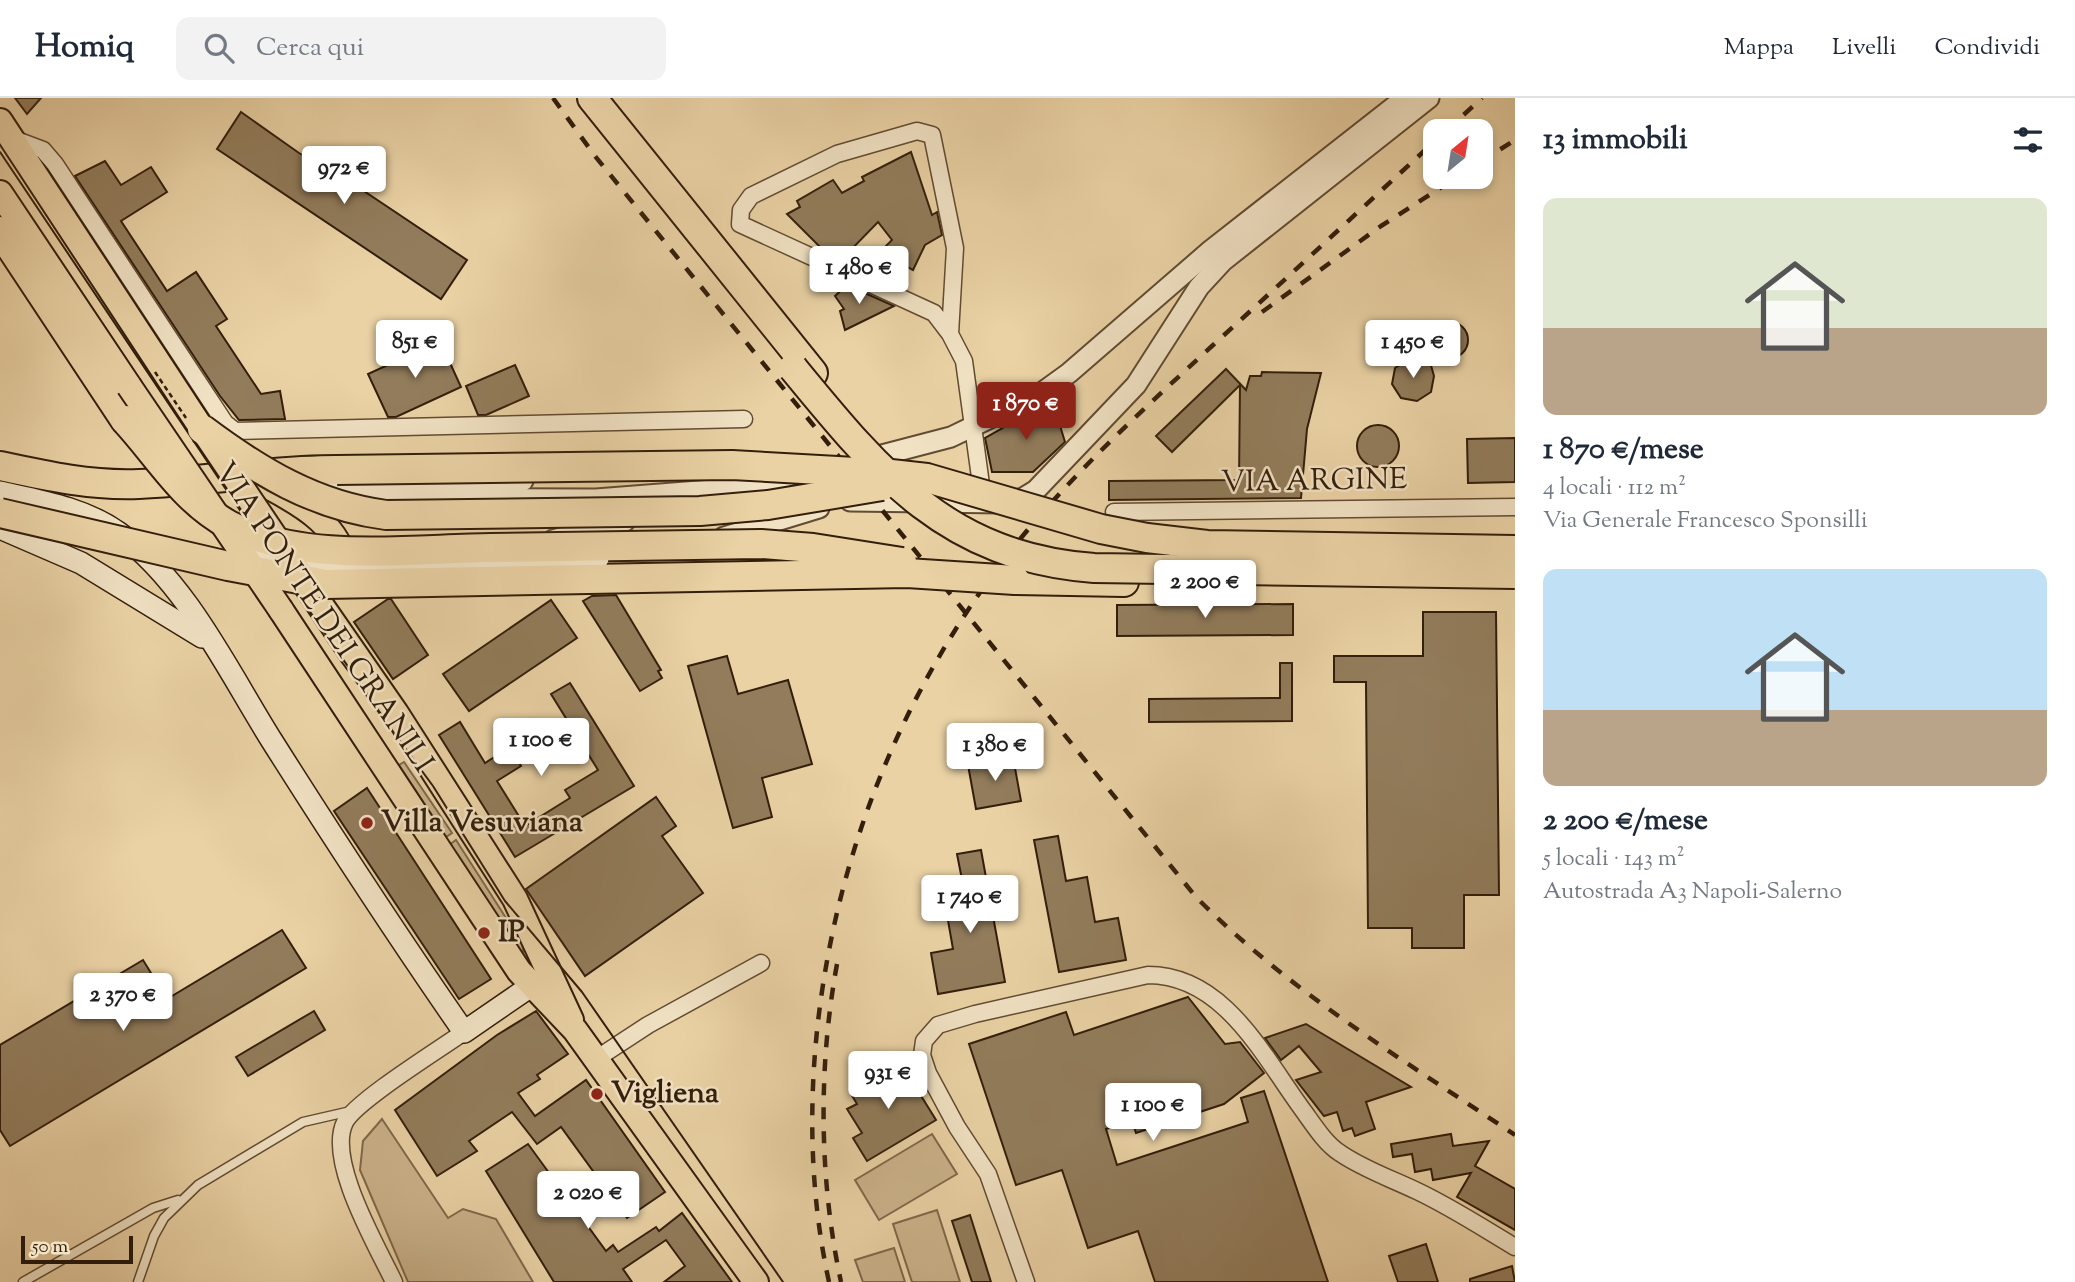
<!DOCTYPE html>
<html lang="it">
<meta charset="utf-8">
<style>
:root{--surface:#fff;--page:#f2f2f3;--text:#1f2937;--muted:#747a83;--line:#e0e1e3;--accent:#8f2418}
body{margin:0;font-family:"Sorts Mill Goudy",serif;background:var(--page);color:var(--text);height:100vh;display:flex;flex-direction:column;font-size:26px;white-space:nowrap}
*{box-sizing:border-box;margin:0}
p{font-size:23px;color:var(--muted)}
.icon{flex:none;width:38px;height:38px;fill:none;stroke:currentColor;stroke-width:2;stroke-linecap:round;stroke-linejoin:round}
.map{position:relative;flex:1;overflow:hidden}
.drawer{display:flex;flex-direction:column;background:var(--surface);width:560px}
.drawer>*{flex:none}
.needle{width:46px;rotate:30deg}
.controls{position:absolute;left:1423px;top:21px;display:grid;gap:14px}
.controls a{display:grid;place-items:center;width:70px;height:70px;border-radius:14px;background:var(--surface);box-shadow:0 4px 10px #0003;font-size:35px}
.scale{position:absolute;left:21px;bottom:18px;width:112px;box-sizing:border-box;padding-left:7px;border:4px solid #331e0b;border-top:0;font-size:19px;line-height:24px;white-space:nowrap;color:#331e0b;-webkit-text-stroke:5px #f1e2c4;paint-order:stroke}
.price{position:absolute;translate:-50% -60px;padding:0 16px;border-radius:7px;background:#fff;color:#222;font-size:23px;line-height:46px;filter:drop-shadow(0 2px 4px #0008)}
.price::after{content:'';position:absolute;left:50%;top:42px;width:21px;height:16px;margin-left:-10px;background:inherit;clip-path:polygon(0 0,100% 0,50% 100%)}
.price.active{background:var(--accent);color:#fff}
ul{padding:0;list-style:none}
li{display:grid;align-content:center;gap:14px;height:371px;padding:0 28px}
li span{display:grid;place-items:center;height:217px;border-radius:14px;color:#555}
li>.icon{margin-inline-start:auto}
span .icon{width:126px;height:126px;fill:#fffc;stroke-width:1}
li b{font-size:30px}
h2{display:flex;justify-content:space-between;align-items:center;height:84px;padding:0 28px;font-size:30px}
header{display:flex;align-items:center;gap:42px;box-sizing:border-box;height:98px;padding:0 35px;background:var(--surface);border-bottom:2px solid var(--line)}
header strong{font-size:33px}
nav{display:flex;gap:38px;margin-inline-start:auto;font-size:24px}
.search{width:490px;height:63px;background:var(--page);display:flex;align-items:center;gap:18px;box-sizing:border-box;padding:0 24px;border-radius:14px;color:var(--muted);font-size:26px}
main{display:flex;flex:1;min-height:0}
.map>svg:first-child{display:block}
.green{fill:#cbb38b;stroke:#7f684b;stroke-width:2}
.building{fill:#927c5b;stroke:#331e0b;stroke-width:2}
.lines{fill:none;stroke-linecap:round;stroke-linejoin:round}
.service-casing{stroke:#614b32;stroke-width:11}
.minor-casing{stroke:#614b32;stroke-width:19}
.tertiary-casing{stroke:#614b32;stroke-width:23}
.secondary-casing{stroke:#331e0b;stroke-width:24}
.primary-casing{stroke:#331e0b;stroke-width:28}
.motorway-casing{stroke:#331e0b;stroke-width:32}
.service{stroke:#f1e2c4;stroke-width:8}
.minor{stroke:#f1e2c4;stroke-width:16}
.tertiary{stroke:#f1e2c4;stroke-width:19}
.secondary{stroke:#f1e2c4;stroke-width:21}
.primary{stroke:#ead2a5;stroke-width:24}
.motorway{stroke:#ead2a5;stroke-width:28}
.tram{stroke:#331e0b;stroke-width:2}
.rail{stroke:#331e0b;stroke-width:4.5;stroke-dasharray:12 12;stroke-linecap:butt}
.tertiary-bridge-casing{stroke:#614b32;stroke-width:23;stroke-linecap:butt}
.primary-bridge-casing{stroke:#331e0b;stroke-width:28;stroke-linecap:butt}
.motorway-bridge-casing{stroke:#331e0b;stroke-width:32;stroke-linecap:butt}
.path-bridge{stroke:#331e0b;stroke-width:2.5;stroke-dasharray:5 3.5;stroke-linecap:butt}
.tertiary-bridge{stroke:#f1e2c4;stroke-width:19}
.primary-bridge{stroke:#ead2a5;stroke-width:24}
.motorway-bridge{stroke:#ead2a5;stroke-width:28}
.poi-dot{fill:#8f2418;stroke:#f1e2c4;stroke-width:2.5}
.labels{text-anchor:middle;dominant-baseline:central;stroke-width:5;stroke-linejoin:round;paint-order:stroke}
.street-label{font-size:30px;fill:#331e0b;stroke:#f1e2c4}
.poi-label{font-size:30px;font-weight:bold;fill:#331e0b;stroke:#f1e2c4;text-anchor:start}
</style>
<header>
<strong>Homiq</strong>
<div class="search"><svg class="icon" aria-label="search" viewBox="0 0 24 24"><circle cx="10" cy="10" r="6"/><path d="M15 15l6 6"/></svg>Cerca qui</div>
<nav><a>Mappa</a><a>Livelli</a><a>Condividi</a></nav>
</header>
<main>
<div class="map">
<svg width="1515" height="1184" viewBox="0 0 1515 1184">
<rect width="100%" height="100%" fill="#ead2a5"/>
<filter id="stains"><feTurbulence type="fractalNoise" baseFrequency=".00286" numOctaves="4"/><feColorMatrix values="0 0 0 0 .2 0 0 0 0 .09 0 0 0 0 .02 0 0 0 .5 -.17"/></filter>
<radialGradient id="worn" r=".72"><stop offset=".6" stop-color="#630" stop-opacity="0"/><stop offset="1" stop-color="#630" stop-opacity=".3"/></radialGradient>
<g class="green">
<polygon points="404,664 452,735 446,739 399,667"/>
<polygon points="456,742 506,820 522,839 524,864 449,747"/>
<polygon points="382,1021 448,1120 463,1111 496,1121 533,1184 408,1184 360,1072 363,1043"/>
<polygon points="932,1036 957,1076 879,1122 855,1082"/>
<polygon points="937,1112 960,1184 912,1184 893,1126"/>
<polygon points="894,1150 905,1184 863,1184 855,1162"/>
</g>
<g class="building">
<polygon points="15,0 41,0 27,16"/>
<polygon points="241,14 299,55 349,83 467,162 441,201 217,51"/>
<polygon points="911,54 932,117 937,114 942,137 925,147 913,172 904,167 887,182 863,171 892,142 878,124 842,161 825,154 787,116 800,109 797,103 833,82 842,95 864,83 862,79"/>
<polygon points="105,63 121,87 151,69 167,94 121,123 167,193 196,174 227,221 216,228 261,296 280,293 285,321 239,322 220,298 75,78"/>
<polygon points="847,187 894,208 845,232 840,213 844,211 835,198"/>
<circle cx="1450" cy="242" r="18"/>
<polygon points="440,243 461,289 396,319 388,319 368,276"/>
<polygon points="1409,261 1430,264 1434,278 1431,294 1417,303 1401,300 1392,286 1395,270"/>
<polygon points="515,267 529,298 486,317 478,317 466,288"/>
<polygon points="1226,271 1246,292 1250,278 1261,278 1262,274 1321,275 1307,331 1301,400 1109,402 1109,383 1239,382 1240,287 1172,354 1156,338"/>
<polygon points="1052,302 1065,344 1033,374 992,374 985,340"/>
<circle cx="1378" cy="348" r="21"/>
<polygon points="1515,340 1515,384 1468,385 1467,341"/>
<polygon points="616,497 661,572 658,573 662,580 640,593 583,503 592,498"/>
<polygon points="388,501 391,501 428,557 393,581 354,524"/>
<polygon points="551,502 577,540 469,613 443,576"/>
<polygon points="1293,506 1293,537 1117,538 1117,507"/>
<polygon points="1423,514 1496,514 1499,797 1464,797 1464,850 1412,850 1412,830 1368,830 1366,584 1334,584 1334,558 1423,558"/>
<polygon points="727,558 738,596 788,582 812,666 762,680 772,719 733,730 688,568"/>
<polygon points="1280,565 1292,565 1292,623 1149,624 1149,601 1280,600"/>
<polygon points="570,585 634,688 515,759 439,637 460,624 485,665 510,649 521,668 497,683 525,728 570,700 565,692 598,672 551,596"/>
<polygon points="1013,659 1021,703 976,711 968,667"/>
<polygon points="367,690 491,881 459,901 334,713"/>
<polygon points="656,699 676,728 662,738 703,795 585,878 526,791"/>
<polygon points="1058,738 1066,783 1087,779 1095,824 1118,820 1126,862 1059,874 1034,742"/>
<polygon points="981,752 1005,884 938,896 931,855 953,851 945,805 966,802 957,756"/>
<polygon points="282,832 306,870 10,1048 0,1032 0,947 143,862 167,901"/>
<polygon points="1188,899 1225,946 1240,944 1264,975 1224,1006 1136,1035 1132,1023 1106,1031 1117,1067 1248,1024 1241,1000 1264,993 1328,1184 1155,1184 1138,1133 1088,1150 1062,1072 1016,1087 969,946 1066,914 1074,937"/>
<polygon points="314,913 325,932 248,978 236,959"/>
<polygon points="536,913 568,956 537,977 540,981 518,995 535,1018 586,982 665,1094 627,1120 561,1029 537,1046 512,1014 469,1043 477,1053 437,1078 395,1012 497,937"/>
<polygon points="1306,926 1411,989 1366,1004 1375,1031 1355,1038 1352,1030 1343,1033 1337,1014 1324,1018 1296,982 1321,974 1299,948 1281,962 1265,940"/>
<polygon points="900,964 936,1022 867,1063 853,1040 862,1035 847,1011 857,1006 850,994"/>
<polygon points="1451,1036 1453,1048 1489,1043 1475,1068 1515,1091 1515,1132 1457,1099 1471,1075 1433,1082 1431,1071 1415,1074 1412,1056 1393,1059 1391,1046"/>
<polygon points="528,1046 606,1153 613,1147 618,1154 656,1129 659,1133 682,1115 732,1184 664,1184 685,1168 666,1142 623,1171 632,1184 554,1184 486,1073"/>
<polygon points="970,1117 991,1184 972,1184 952,1123"/>
<polygon points="1426,1146 1438,1184 1398,1184 1389,1158"/>
<polygon points="1512,1168 1515,1184 1470,1184 1470,1181"/>
</g>
<g class="lines">
<g class="service-casing">
<g id="service">
<polyline points="23,1184 153,1110 178,1102"/>
<polyline points="138,1184 154,1138 164,1120 198,1087 303,1024 351,1013"/>
</g>
</g>
<g class="minor-casing">
<g id="minor">
<polyline points="11,40 43,52 55,66 225,325 235,333 744,321"/>
<polyline points="950,236 955,150 932,37 917,33 837,56 751,98 741,112 740,126 934,215 950,236 964,263 983,401"/>
<polyline points="1114,414 1515,409"/>
<polyline points="596,961 648,927 761,865"/>
<path d="M394,1184C377,1148 326,1062 345,1024C356,1003 440,951 464,934"/>
<path d="M1026,1184L988,1076L957,1029L928,975L922,957L924,943L938,927L975,916L1148,877C1225,877 1264,960 1305,1015C1315,1029 1326,1046 1340,1055C1363,1071 1392,1081 1417,1093C1451,1109 1483,1130 1515,1149"/>
</g>
</g>
<g class="tertiary-casing">
<g id="tertiary">
<polyline points="863,362 951,339 1040,296 1069,275 1211,152 1405,0"/>
<polyline points="333,384 383,388 523,383"/>
<polyline points="355,400 596,401 737,390 789,378"/>
<polyline points="850,403 1003,405 1023,400 1036,392 1136,287 1199,189 1223,163 1429,0"/>
<polyline points="724,439 819,410"/>
<polyline points="553,442 625,423"/>
</g>
</g>
<g class="secondary-casing">
<g id="secondary">
<path d="M0,394C41,403 84,410 119,435C187,485 228,573 272,643C334,741 398,839 464,934L531,888"/>
<polyline points="0,430 81,465 202,539"/>
</g>
</g>
<g class="primary-casing">
<g id="primary">
<polyline points="0,23 202,331"/>
<polyline points="0,95 129,288"/>
<path d="M271,390C305,408 340,429 346,469"/>
<polyline points="310,491 396,615 515,801 571,922"/>
<polyline points="281,512 519,873 575,932 756,1184"/>
</g>
</g>
<g class="motorway-casing">
<g id="motorway">
<polyline points="592,0 813,275"/>
<polyline points="0,133 125,322"/>
<path d="M0,368C46,378 91,388 139,386C205,383 271,372 337,372"/>
<polyline points="1015,482 1124,484"/>
</g>
</g>
<use href="#service" class="service"/>
<use href="#minor" class="minor"/>
<use href="#tertiary" class="tertiary"/>
<use href="#secondary" class="secondary"/>
<use href="#primary" class="primary"/>
<use href="#motorway" class="motorway"/>
<polyline class="tram" points="0,54 341,563 433,688 505,803 582,894 783,1184"/>
<g class="rail">
<path d="M553,0L595,58L1196,799C1290,894 1405,963 1515,1037"/>
<polyline points="1446,33 1482,0"/>
<polyline points="1480,64 1515,42"/>
<polyline points="1262,214 1381,128 1457,79"/>
<path d="M837,866C818,969 819,1082 841,1184"/>
<path d="M829,1184C806,1080 808,967 827,863C853,718 913,582 1002,464C1063,384 1138,316 1212,248C1287,180 1361,111 1435,43"/>
</g>
<g class="tertiary-bridge-casing">
<polyline id="tertiary-bridge" points="238,444 265,456 323,469 599,461"/>
</g>
<g class="primary-bridge-casing">
<g id="primary-bridge">
<polyline points="129,288 281,512"/>
<polyline points="207,338 310,491"/>
</g>
</g>
<g class="motorway-bridge-casing">
<g id="motorway-bridge">
<path d="M793,270C880,376 947,459 1094,470L1515,476"/>
<path d="M125,322C160,360 183,402 229,427C304,466 409,451 491,450C581,448 671,447 761,446L813,450L902,464"/>
<path d="M202,331C258,373 315,408 386,417L700,413L768,407L882,388"/>
<polyline points="337,372 732,367 891,376 927,380 1101,431 1147,440 1207,447 1515,452"/>
<polyline points="0,415 228,468 326,486 907,475 1015,482"/>
</g>
</g>
<polyline class="path-bridge" points="155,274 186,320"/>
<use href="#tertiary-bridge" class="tertiary-bridge"/>
<use href="#primary-bridge" class="primary-bridge"/>
<use href="#motorway-bridge" class="motorway-bridge"/>
</g>
<g class="poi-dot">
<circle cx="367" cy="725" r="7"/>
<circle cx="484" cy="835" r="7"/>
<circle cx="597" cy="996" r="7"/>
</g>
<g class="labels">
<g class="street-label">
<text transform="translate(1314 384) rotate(-1)">VIA ARGINE</text>
<text transform="translate(323 520) rotate(56)">VIA PONTE DEI GRANILI</text>
</g>
<g class="poi-label">
<text x="381" y="725">Villa Vesuviana</text>
<text x="498" y="835">IP</text>
<text x="611" y="996">Vigliena</text>
</g>
</g>
<rect width="100%" height="100%" filter="url(#stains)"/>
<rect width="100%" height="100%" fill="url(#worn)"/>
</svg>
<div class="controls">
<a><svg class="needle" viewBox="-14 -14 28 28"><path d="M0-13l5 13h-10z" fill="#e53935"/><path d="M0 13l5-13h-10z" fill="#747a83"/></svg></a>
</div>
<div class="scale">50 m</div>
<b class="price" style="left:344px;top:108px">972 €</b>
<b class="price" style="left:859px;top:208px">1 480 €</b>
<b class="price" style="left:415px;top:282px">851 €</b>
<b class="price" style="left:1413px;top:282px">1 450 €</b>
<b class="price active" style="left:1026px;top:344px">1 870 €</b>
<b class="price" style="left:1205px;top:522px">2 200 €</b>
<b class="price" style="left:541px;top:680px">1 100 €</b>
<b class="price" style="left:995px;top:685px">1 380 €</b>
<b class="price" style="left:970px;top:837px">1 740 €</b>
<b class="price" style="left:123px;top:935px">2 370 €</b>
<b class="price" style="left:888px;top:1013px">931 €</b>
<b class="price" style="left:1153px;top:1045px">1 100 €</b>
<b class="price" style="left:588px;top:1133px">2 020 €</b>
</div>
<section class="drawer">
<h2>13 immobili<svg class="icon" aria-label="filters" viewBox="0 0 24 24"><path d="M4 7h16M4 17h16"/><circle cx="9" cy="7" r="2"/><circle cx="15" cy="17" r="2"/></svg></h2>
<ul>
<li><span style="background:linear-gradient(#dfe7d0 60%,#b9a48a 0)"><svg class="icon" aria-label="home" viewBox="0 0 24 24"><path d="M3 11l9-7 9 7M6 9v11h12V9"/></svg></span><div><b>1 870 €/mese</b><p>4 locali · 112 m²</p><p>Via Generale Francesco Sponsilli</p></div></li>
<li><span style="background:linear-gradient(#bfe0f5 65%,#b9a48a 0)"><svg class="icon" aria-label="home" viewBox="0 0 24 24"><path d="M3 11l9-7 9 7M6 9v11h12V9"/></svg></span><div><b>2 200 €/mese</b><p>5 locali · 143 m²</p><p>Autostrada A3 Napoli-Salerno</p></div></li>
</ul>
</section>
</main>
